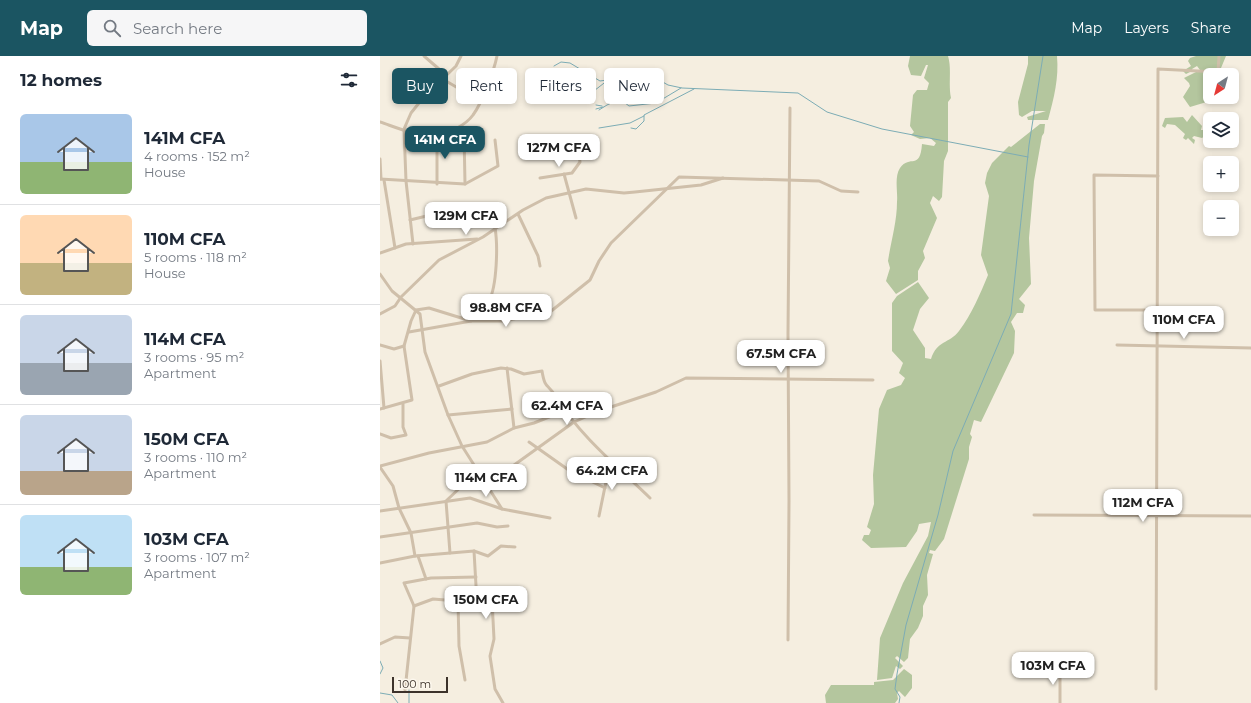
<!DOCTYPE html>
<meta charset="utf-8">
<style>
:root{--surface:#fff;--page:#f6f6f7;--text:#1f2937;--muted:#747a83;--line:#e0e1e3;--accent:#1b5562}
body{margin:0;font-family:Montserrat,sans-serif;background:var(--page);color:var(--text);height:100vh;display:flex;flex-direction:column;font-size:15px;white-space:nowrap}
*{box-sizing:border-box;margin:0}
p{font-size:13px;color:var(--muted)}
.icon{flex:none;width:22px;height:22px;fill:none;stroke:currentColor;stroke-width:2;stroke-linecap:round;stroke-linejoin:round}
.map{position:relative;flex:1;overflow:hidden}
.sheet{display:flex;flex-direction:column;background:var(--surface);width:380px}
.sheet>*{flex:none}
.banner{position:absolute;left:12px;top:12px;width:380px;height:36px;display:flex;gap:8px}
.needle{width:26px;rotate:216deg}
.controls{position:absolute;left:823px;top:12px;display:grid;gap:8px}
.controls a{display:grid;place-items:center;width:36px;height:36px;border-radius:6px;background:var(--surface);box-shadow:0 2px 6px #0003;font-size:20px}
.scale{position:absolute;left:12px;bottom:10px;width:56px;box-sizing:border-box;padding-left:4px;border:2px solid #3c322a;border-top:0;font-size:11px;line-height:14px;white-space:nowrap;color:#3c322a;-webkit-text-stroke:3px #fcf7ed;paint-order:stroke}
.price{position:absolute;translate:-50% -34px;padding:0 9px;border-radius:8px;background:#fff;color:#222;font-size:13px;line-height:26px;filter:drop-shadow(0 1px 2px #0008)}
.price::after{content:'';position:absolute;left:50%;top:24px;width:12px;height:9px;margin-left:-6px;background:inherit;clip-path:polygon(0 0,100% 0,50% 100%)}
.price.on{background:var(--accent);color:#fff}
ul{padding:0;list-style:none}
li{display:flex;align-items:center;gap:12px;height:100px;padding:0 20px}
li+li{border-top:1px solid var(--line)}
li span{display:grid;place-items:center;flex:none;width:112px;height:80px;border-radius:6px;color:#555}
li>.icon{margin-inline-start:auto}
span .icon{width:48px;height:48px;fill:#fffc;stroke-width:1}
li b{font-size:17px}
h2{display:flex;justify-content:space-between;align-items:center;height:48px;padding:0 20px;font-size:17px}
.pill{padding:0 14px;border-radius:6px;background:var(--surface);box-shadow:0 2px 6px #0003;font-size:14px;line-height:36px}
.pill.on{background:var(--accent);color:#fff}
header{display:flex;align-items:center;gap:24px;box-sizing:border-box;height:56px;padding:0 20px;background:var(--accent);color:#fff}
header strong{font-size:19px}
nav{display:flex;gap:22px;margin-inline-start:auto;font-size:14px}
.search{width:280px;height:36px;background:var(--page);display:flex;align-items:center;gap:10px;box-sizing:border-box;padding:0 14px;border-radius:6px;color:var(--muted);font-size:15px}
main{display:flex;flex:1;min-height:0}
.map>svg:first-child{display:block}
.green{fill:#b4c69e}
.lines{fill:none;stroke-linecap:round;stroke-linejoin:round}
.stream{stroke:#7cacb5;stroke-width:1}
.street{stroke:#cfbfaa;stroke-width:3}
</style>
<header>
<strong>Map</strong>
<div class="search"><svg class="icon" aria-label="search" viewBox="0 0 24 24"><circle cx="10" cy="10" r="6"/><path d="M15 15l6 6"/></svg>Search here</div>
<nav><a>Map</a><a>Layers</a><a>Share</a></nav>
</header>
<main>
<section class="sheet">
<h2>12 homes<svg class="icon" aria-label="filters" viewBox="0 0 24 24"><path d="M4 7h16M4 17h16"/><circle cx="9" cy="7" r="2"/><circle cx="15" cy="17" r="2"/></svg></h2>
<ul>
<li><span style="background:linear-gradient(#a9c7e8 60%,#8fb573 0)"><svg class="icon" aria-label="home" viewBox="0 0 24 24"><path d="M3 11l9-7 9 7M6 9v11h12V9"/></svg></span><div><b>141M CFA</b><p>4 rooms · 152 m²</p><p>House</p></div></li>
<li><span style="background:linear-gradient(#ffd9b3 60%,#c2b280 0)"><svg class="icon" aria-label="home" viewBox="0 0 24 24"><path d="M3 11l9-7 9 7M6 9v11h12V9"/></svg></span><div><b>110M CFA</b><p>5 rooms · 118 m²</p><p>House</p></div></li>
<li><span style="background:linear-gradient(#c9d6e8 60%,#9aa5b1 0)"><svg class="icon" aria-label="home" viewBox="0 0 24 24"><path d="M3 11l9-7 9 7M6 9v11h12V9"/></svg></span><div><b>114M CFA</b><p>3 rooms · 95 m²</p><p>Apartment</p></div></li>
<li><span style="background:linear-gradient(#c9d6e8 70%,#b9a48a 0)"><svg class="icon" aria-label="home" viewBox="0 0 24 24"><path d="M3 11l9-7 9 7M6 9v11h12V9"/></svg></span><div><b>150M CFA</b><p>3 rooms · 110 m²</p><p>Apartment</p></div></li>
<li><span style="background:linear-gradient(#bfe0f5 65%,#8fb573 0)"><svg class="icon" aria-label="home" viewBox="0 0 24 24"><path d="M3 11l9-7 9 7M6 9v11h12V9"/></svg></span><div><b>103M CFA</b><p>3 rooms · 107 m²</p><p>Apartment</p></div></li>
</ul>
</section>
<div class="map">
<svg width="871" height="647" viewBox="0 0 871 647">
<rect width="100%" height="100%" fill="#f5eee0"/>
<g class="green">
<path d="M530,0H568C572,13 568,28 571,42L568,46V95L564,105L562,141L559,145L553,140L550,147L557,162L543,195L545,202L538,215V224L516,238L506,225L510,212L508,205C511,185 517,166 517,146C518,136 514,121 520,112C530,98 540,115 542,88L554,90L556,87L550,82L540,83L531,79L534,76L530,70L533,39L537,34H547L549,27L544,22L548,9H546L541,20L531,19L528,10Z"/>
<path d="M648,0H677C679,22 674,42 668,64H648L647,61L666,55H652L642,61L639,59L638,46L648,8Z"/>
<polygon points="816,0 846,0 841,12 850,13 848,19 829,18 823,30 830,45 810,51 803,41 810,30 809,27 804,22 820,14 817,10 812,13 812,15 806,18 803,15 811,10 808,5 810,2"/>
<polygon points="812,59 822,70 821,74 825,74 827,78 822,82 814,80 812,82 815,84 814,88 808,82 806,84 803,82 805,78 795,69 787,68 785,72 782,70 785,62 803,61 807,66"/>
<path d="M660,68H665L664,77L662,80L654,125L649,182L651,228L639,243L645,249L643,257H637L631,266L635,275L634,297L601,366L594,364L590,378L592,381L589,391V403L564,483L555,495L550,494L549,497L553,498L547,519L548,539L543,550V560L538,572L530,583L528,602L524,606L517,600L515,602L523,610L520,613L516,610L512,622L497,624L500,582L523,527L548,480L551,466L539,468L537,475L526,491L491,492L482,484L484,479H489L491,474L487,471L494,448L493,419L499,353L507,334L521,329L525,322L519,317L523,307L512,295V247L517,240L538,226L549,242L540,253L533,274L545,292V302L551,303C557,284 569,288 579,275C592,258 600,238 608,219L601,199L609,140L605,127L607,117L612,107L629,90L631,91Z"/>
<polygon points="524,613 532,619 532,632 525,641 519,635 517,637 518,643 515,647 446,647 445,639 451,629 494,629 494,626 513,624"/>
</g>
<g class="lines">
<g class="stream">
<polyline points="174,10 181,6 190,7 220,25 227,24 246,30 281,25 288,29 302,32 418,37 447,56 502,73 648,101"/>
<polyline points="210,38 228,24"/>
<path d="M233,38C240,34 256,30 265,34C268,35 271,40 274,43"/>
<polyline points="270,47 274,43 283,43"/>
<polyline points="216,49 222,50"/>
<polyline points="216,53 223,51"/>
<polyline points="219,54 227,49 240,43 249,50 276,47 301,32"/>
<polyline points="219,72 250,67 264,60"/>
<polyline points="251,72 256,73 264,65 264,59 314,33"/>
<polyline points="0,605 3,612 0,618"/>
<polyline points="29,634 29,647"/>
<polyline points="0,637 12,639 18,647"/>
<polyline points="519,647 520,641 515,633 517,618 526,569 558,459 573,395 631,258 649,89 663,0"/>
</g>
<g class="street">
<polyline points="44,0 59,13 66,25 100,45"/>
<path d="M0,66C15,71 41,82 56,80C68,78 86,69 93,59C102,47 114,15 117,0"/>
<polyline points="73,73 84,77 85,128"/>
<polyline points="57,80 57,128"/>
<polyline points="0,103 1,123"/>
<polyline points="184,118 196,162"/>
<polyline points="778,120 714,119 715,254 778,254"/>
<polyline points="160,122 192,117 200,106 199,99"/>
<polyline points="0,123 85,128 118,110 115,84"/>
<polyline points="4,124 15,192"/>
<polyline points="138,158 158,200 160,210"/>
<polyline points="33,188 26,125 24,73 31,57 43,42 76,10 81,0"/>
<polyline points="0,197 26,188 97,183"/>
<polyline points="0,218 12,235 40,258 45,296 68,359 82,390 122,453"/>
<polyline points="0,258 15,250 21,241 59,204 103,181 143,154 166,142 206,133 244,137 255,136 321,129 343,122"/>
<polyline points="29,276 91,265 122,265 170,256 210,224 219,205 231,187 299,121 439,125 461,135 478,136"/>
<polyline points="0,289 14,293 24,290 32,344 0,353"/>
<polyline points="737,289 871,292"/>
<path d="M24,290L31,265L36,254L49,252L91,265C98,259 105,254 109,245C117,230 118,189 115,172C114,163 110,157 105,150H88L30,164"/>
<polyline points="0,305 4,352"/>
<polyline points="127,312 134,372"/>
<path d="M59,330L92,318L121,312L131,313L144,318L162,315C165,334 168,327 176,341C200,380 237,410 270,442"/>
<polyline points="68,359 132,353"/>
<polyline points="0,378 11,382 26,379 23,371 23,348"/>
<polyline points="149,386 190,415 225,432"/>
<polyline points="0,410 49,397 107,386 134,372 154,367 184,355 217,355"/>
<polyline points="0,411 13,430 19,452 31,477 35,500"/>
<polyline points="0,455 90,442 122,453 170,462"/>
<polyline points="654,459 871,460"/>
<polyline points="219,460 228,416 232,406"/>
<polyline points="0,481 97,467 117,471 128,470"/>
<polyline points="94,495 97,547"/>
<polyline points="70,497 66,445 84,428 123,417 194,366 219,355 276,336 306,322 493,324"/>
<polyline points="38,500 46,523"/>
<polyline points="0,507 35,500 94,495 108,500 121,490 135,491"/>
<polyline points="112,544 114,583 110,600 115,633 123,647"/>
<polyline points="78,545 79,590 85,624"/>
<polyline points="34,550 53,543 101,547 136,540"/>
<polyline points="408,584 409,445 408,278 410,52"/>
<polyline points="0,588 15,581 30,582"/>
<polyline points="776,633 778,13 838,16 839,0"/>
<polyline points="25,634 34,550 24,527 51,522 96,521"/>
<polyline points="680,647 680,613"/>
</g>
</g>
</svg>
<div class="controls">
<a><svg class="needle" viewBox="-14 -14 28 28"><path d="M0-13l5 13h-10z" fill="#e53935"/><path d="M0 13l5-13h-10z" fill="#747a83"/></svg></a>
<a><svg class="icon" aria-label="layers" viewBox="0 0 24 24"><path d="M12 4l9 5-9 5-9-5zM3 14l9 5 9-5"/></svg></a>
<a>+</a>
<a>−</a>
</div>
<div class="scale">100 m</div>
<b class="price on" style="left:65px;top:104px">141M CFA</b>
<b class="price" style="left:179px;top:112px">127M CFA</b>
<b class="price" style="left:86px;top:180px">129M CFA</b>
<b class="price" style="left:126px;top:272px">98.8M CFA</b>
<b class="price" style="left:804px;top:284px">110M CFA</b>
<b class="price" style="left:401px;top:318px">67.5M CFA</b>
<b class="price" style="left:187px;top:370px">62.4M CFA</b>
<b class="price" style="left:232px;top:435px">64.2M CFA</b>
<b class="price" style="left:106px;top:442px">114M CFA</b>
<b class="price" style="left:763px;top:467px">112M CFA</b>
<b class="price" style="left:106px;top:564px">150M CFA</b>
<b class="price" style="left:673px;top:630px">103M CFA</b>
<div class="banner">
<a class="pill on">Buy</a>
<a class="pill">Rent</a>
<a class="pill">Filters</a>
<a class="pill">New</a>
</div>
</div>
</main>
